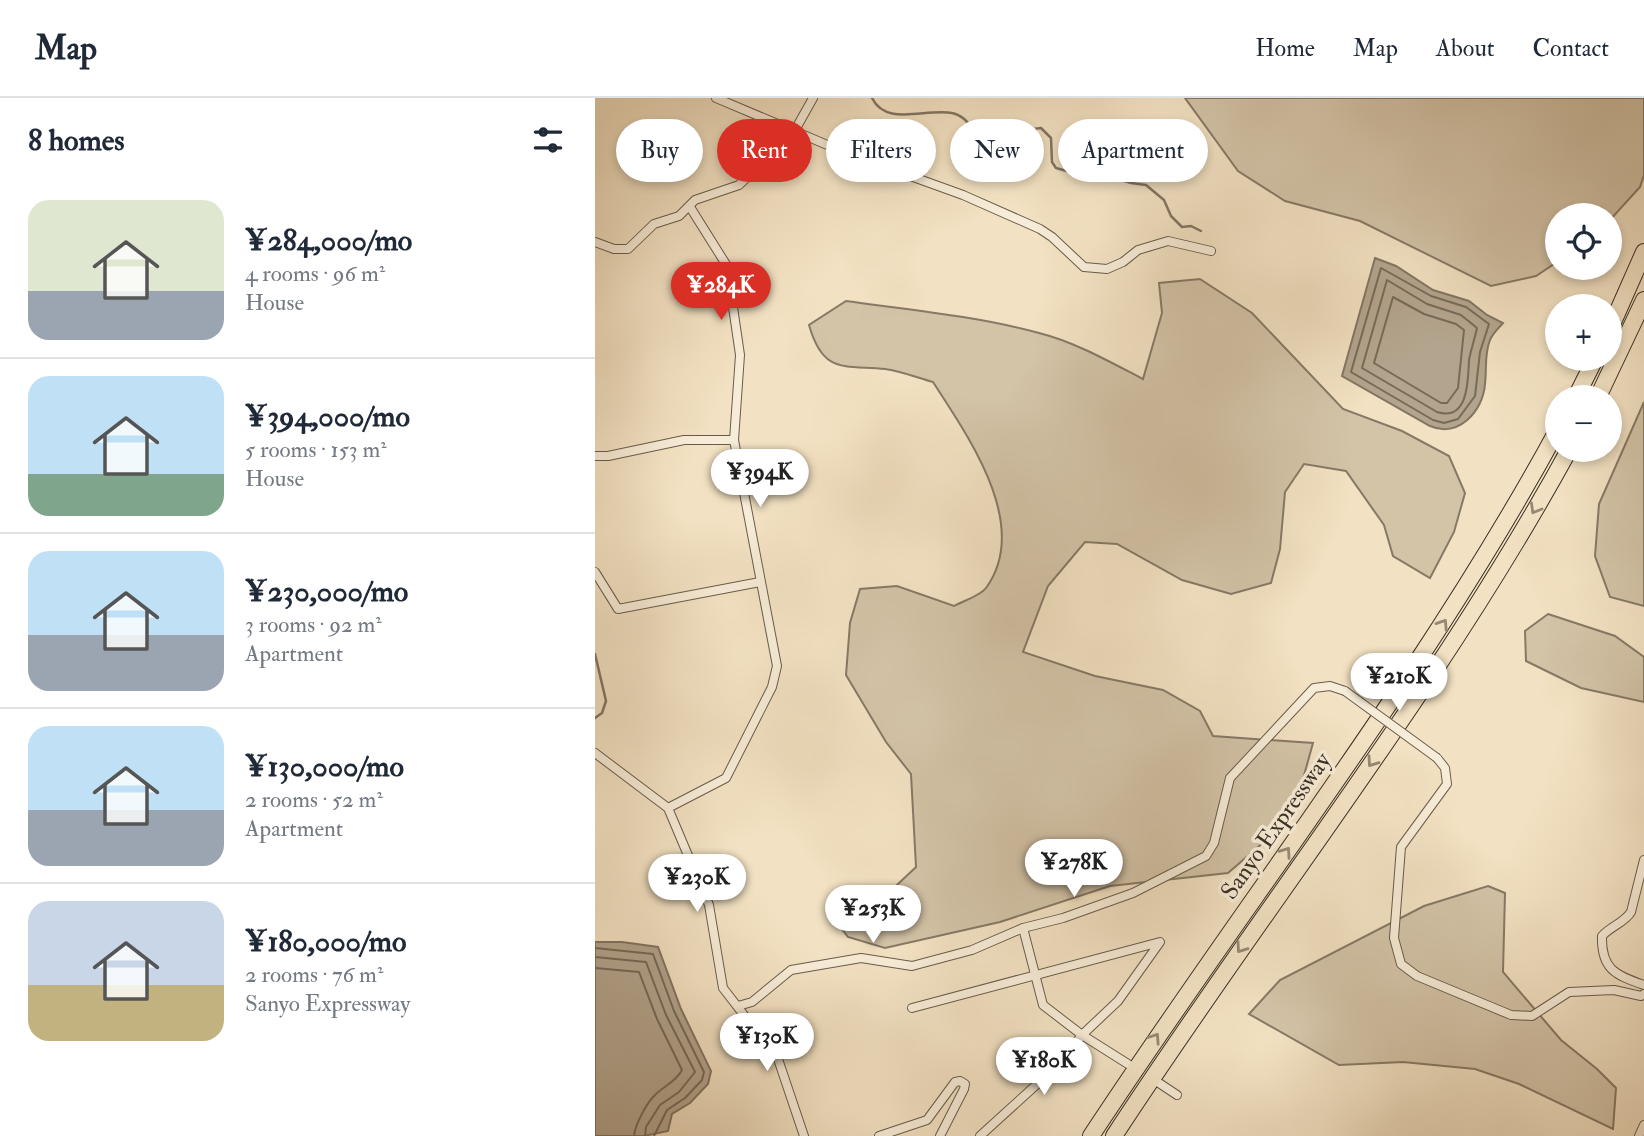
<!DOCTYPE html>
<meta charset="utf-8">
<style>
:root{--surface:#fff;--page:#f2f2f3;--text:#1f2937;--muted:#747a83;--line:#e0e1e3;--accent:#d93025}
body{margin:0;font-family:"IM FELL Double Pica",serif;background:var(--page);color:var(--text);height:100vh;display:flex;flex-direction:column;font-size:26px;white-space:nowrap}
*{box-sizing:border-box;margin:0}
p{font-size:23px;color:var(--muted)}
.icon{flex:none;width:38px;height:38px;fill:none;stroke:currentColor;stroke-width:2;stroke-linecap:round;stroke-linejoin:round}
.map{position:relative;flex:1;overflow:hidden}
.side{display:flex;flex-direction:column;background:var(--surface);width:595px}
.side>*{flex:none}
.banner{position:absolute;left:21px;top:21px;width:665px;height:63px;display:flex;gap:14px}
.fabs{position:absolute;left:950px;top:105px;display:grid;gap:14px}
.fabs a{display:grid;place-items:center;width:77px;height:77px;border-radius:50%;background:var(--surface);box-shadow:0 4px 10px #0003;font-size:35px}
.price{position:absolute;translate:-50% -60px;padding:0 16px;border-radius:24px;background:#fff;color:#222;font-size:23px;line-height:46px;filter:drop-shadow(0 2px 4px #0008)}
.price::after{content:'';position:absolute;left:50%;top:42px;width:21px;height:16px;margin-left:-10px;background:inherit;clip-path:polygon(0 0,100% 0,50% 100%)}
.price.on{background:var(--accent);color:#fff}
ul{padding:0;list-style:none}
li{display:flex;align-items:center;gap:21px;height:175px;padding:0 28px}
li+li{border-top:2px solid var(--line)}
li span{display:grid;place-items:center;flex:none;width:196px;height:140px;border-radius:21px;color:#555}
li>.icon{margin-inline-start:auto}
span .icon{width:84px;height:84px;fill:#fffc;stroke-width:1}
li b{font-size:30px}
h2{display:flex;justify-content:space-between;align-items:center;height:84px;padding:0 28px;font-size:30px}
.chip{padding:0 24px;border-radius:32px;background:var(--surface);box-shadow:0 4px 10px #0003;font-size:24px;line-height:63px}
.chip.on{background:var(--accent);color:#fff}
header{display:flex;align-items:center;gap:42px;box-sizing:border-box;height:98px;padding:0 35px;background:var(--surface);border-bottom:2px solid var(--line)}
header strong{font-size:33px}
nav{display:flex;gap:38px;margin-inline-start:auto;font-size:24px}
main{display:flex;flex:1;min-height:0}
.map>svg:first-child{display:block}
.green{fill:#d3c3a7;stroke:#867966;stroke-width:2}
.water{fill:#b3a48d;stroke:#837563;stroke-width:2}
.lines{fill:none;stroke-linecap:round;stroke-linejoin:round}
.shore{stroke:#766a59;stroke-width:2}
.stream{stroke:#837563;stroke-width:2.5}
.minor-casing{stroke:#685c4c;stroke-width:10}
.motorway-casing{stroke:#3a2f25;stroke-width:18}
.minor{stroke:#f7ecd7;stroke-width:8}
.motorway{stroke:#f2e1c2;stroke-width:16}
.minor-bridge-casing{stroke:#685c4c;stroke-width:10;stroke-linecap:butt}
.minor-bridge{stroke:#f7ecd7;stroke-width:8}
.oneway{stroke:#968874}
.labels{text-anchor:middle;dominant-baseline:central;stroke-width:7;stroke-linejoin:round;paint-order:stroke}
.street-label{font-size:24px;fill:#3a2f25;stroke:#f7ecd7}
</style>
<header>
<strong>Map</strong>
<nav><a>Home</a><a>Map</a><a>About</a><a>Contact</a></nav>
</header>
<main>
<section class="side">
<h2>8 homes<svg class="icon" aria-label="filters" viewBox="0 0 24 24"><path d="M4 7h16M4 17h16"/><circle cx="9" cy="7" r="2"/><circle cx="15" cy="17" r="2"/></svg></h2>
<ul>
<li><span style="background:linear-gradient(#dfe7d0 65%,#9aa5b1 0)"><svg class="icon" aria-label="home" viewBox="0 0 24 24"><path d="M3 11l9-7 9 7M6 9v11h12V9"/></svg></span><div><b>¥284,000/mo</b><p>4 rooms · 96 m²</p><p>House</p></div></li>
<li><span style="background:linear-gradient(#bfe0f5 70%,#7fa58c 0)"><svg class="icon" aria-label="home" viewBox="0 0 24 24"><path d="M3 11l9-7 9 7M6 9v11h12V9"/></svg></span><div><b>¥394,000/mo</b><p>5 rooms · 153 m²</p><p>House</p></div></li>
<li><span style="background:linear-gradient(#bfe0f5 60%,#9aa5b1 0)"><svg class="icon" aria-label="home" viewBox="0 0 24 24"><path d="M3 11l9-7 9 7M6 9v11h12V9"/></svg></span><div><b>¥230,000/mo</b><p>3 rooms · 92 m²</p><p>Apartment</p></div></li>
<li><span style="background:linear-gradient(#bfe0f5 60%,#9aa5b1 0)"><svg class="icon" aria-label="home" viewBox="0 0 24 24"><path d="M3 11l9-7 9 7M6 9v11h12V9"/></svg></span><div><b>¥130,000/mo</b><p>2 rooms · 52 m²</p><p>Apartment</p></div></li>
<li><span style="background:linear-gradient(#c9d6e8 60%,#c2b280 0)"><svg class="icon" aria-label="home" viewBox="0 0 24 24"><path d="M3 11l9-7 9 7M6 9v11h12V9"/></svg></span><div><b>¥180,000/mo</b><p>2 rooms · 76 m²</p><p>Sanyo Expressway</p></div></li>
</ul>
</section>
<div class="map">
<svg width="1049" height="1038" viewBox="0 0 1049 1038">
<rect width="100%" height="100%" fill="#f2e1c2"/>
<filter id="stains"><feTurbulence type="fractalNoise" baseFrequency=".00286" numOctaves="4"/><feColorMatrix values="0 0 0 0 .2 0 0 0 0 .09 0 0 0 0 .02 0 0 0 .5 -.17"/></filter>
<radialGradient id="worn" r=".72"><stop offset=".6" stop-color="#630" stop-opacity="0"/><stop offset="1" stop-color="#630" stop-opacity=".3"/></radialGradient>
<g class="green">
<polygon points="590,0 1049,0 1049,77 1045,89 1015,122 1015,117 962,117 962,164 941,178 896,188 765,123 690,103 643,73"/>
<path d="M605,181L657,215L748,311L807,333L854,358L870,395L859,434L835,480L798,458L789,427L751,373L709,366L690,394L685,451L676,485L636,496L587,482L522,446L490,444L453,488L428,554L500,578L568,592L605,613L618,638L718,645L703,699L670,743L633,775L515,788L405,824L290,850L253,839L243,826L286,802L321,769L316,676L291,644L251,577L255,525L265,491L302,488L359,508C368,503 385,498 391,490C437,427 372,337 338,284C323,280 306,273 290,271C248,267 228,276 214,227L251,203C315,212 381,218 444,235C480,244 515,264 548,281L567,215L564,185Z"/>
<polygon points="1049,304 1049,508 1015,499 1000,458 1004,406"/>
<polygon points="953,516 1020,538 1049,559 1049,604 986,590 931,563 930,533"/>
<polygon points="893,788 910,795 908,874 966,942 1002,971 1021,990 1018,1031 924,986 880,971 808,964 744,967 654,916 685,882 829,808"/>
</g>
<g class="water">
<path d="M780,160L801,168L838,192L874,203L892,217L908,225C903,231 898,235 895,242C889,257 892,271 890,286C888,314 863,340 835,328L747,278Z"/>
<polygon points="0,844 27,844 63,849 86,911 116,973 113,986 95,1005 77,1016 73,1033 49,1038 0,1038"/>
</g>
<g class="lines">
<g class="shore">
<polygon points="786,170 836,198 871,209 894,226 885,254 880,298 863,321 849,325 838,322 756,274"/>
<path d="M792,182L832,206L866,217L882,230C880,240 876,251 874,262C873,281 874,324 842,314L767,270Z"/>
<polygon points="798,199 829,216 861,226 869,232 863,290 852,305 846,305 779,265"/>
<polyline points="0,850 58,856 79,913 109,974 107,982 90,1000 72,1012 59,1038"/>
<polyline points="0,859 51,864 71,917 100,974 84,994 65,1007 51,1029 50,1038"/>
<path d="M0,870L44,874L62,921L87,972C80,985 68,988 59,998C51,1006 40,1027 39,1038"/>
</g>
<g class="stream">
<path d="M277,0C291,29 331,10 357,15C375,18 380,42 400,45C417,48 428,30 446,30L456,40L457,64L461,70L475,74L494,72L536,85L551,87L569,102L576,118L587,129L596,128L606,133"/>
<polyline points="0,556 11,603 7,615 0,620"/>
</g>
<g class="minor-casing">
<g id="minor">
<polyline points="121,0 249,54 368,97 445,131 457,139 489,169 512,171 528,164 543,152 573,143 616,153"/>
<polyline points="0,144 19,151 33,151 59,126 84,118 100,102 144,87 199,34 218,0"/>
<polyline points="0,358 13,358 89,342 139,342"/>
<polyline points="0,474 23,511 165,484"/>
<polyline points="0,655 73,710 114,807 128,890 183,961 209,1038"/>
<polyline points="842,660 850,670 852,686 806,749 799,840 806,866 822,878 916,917 937,918 974,894 1019,892 1046,898 1049,896"/>
<polyline points="73,710 131,680 177,589 182,568 139,342 145,257 132,168 95,109"/>
<path d="M1049,762L1036,814C1029,825 1016,828 1007,838C1006,871 1020,877 1049,887"/>
<polyline points="428,830 448,907 487,937 533,966"/>
<polyline points="143,908 157,904 196,872 266,860 317,868 377,852 428,830 468,820 538,795 611,758 619,745 635,680 719,590 735,588 750,593"/>
<polyline points="317,910 565,844 523,903 487,937 463,967 385,1038"/>
<polyline points="564,985 582,997"/>
<polyline points="284,1038 332,1022 360,984 365,983 370,986 369,991 345,1038"/>
<polyline points="1044,1038 1049,1027"/>
</g>
</g>
<g class="motorway-casing">
<g id="motorway">
<polyline points="1015,231 1049,154"/>
<polyline points="981,299 1000,261"/>
<polyline points="1003,299 1049,202"/>
<path d="M496,1038C651,802 827,581 962,333"/>
<path d="M519,1038C669,808 842,593 974,352"/>
</g>
</g>
<use href="#minor" class="minor"/>
<use href="#motorway" class="motorway"/>
<g class="minor-bridge-casing">
<polyline id="minor-bridge" points="750,593 842,660"/>
</g>
<use href="#minor-bridge" class="minor-bridge"/>
</g>
<defs><path id="oneway-chevron" d="M-2-3.5L2.5 0L-2 3.5" fill="none" stroke-width="1.6" stroke-linecap="round" stroke-linejoin="round" transform="scale(1.75)"/></defs>
<g class="oneway">
<use href="#oneway-chevron" transform="translate(940 411) rotate(120)"/>
<use href="#oneway-chevron" transform="translate(848 526) rotate(-57)"/>
<use href="#oneway-chevron" transform="translate(777 664) rotate(125)"/>
<use href="#oneway-chevron" transform="translate(691 754) rotate(-55)"/>
<use href="#oneway-chevron" transform="translate(646 850) rotate(125)"/>
<use href="#oneway-chevron" transform="translate(560 940) rotate(-56)"/>
</g>
<g class="labels">
<g class="street-label">
<text transform="translate(681 728) rotate(-55)">Sanyo Expressway</text>
</g>
</g>
<rect width="100%" height="100%" filter="url(#stains)"/>
<rect width="100%" height="100%" fill="url(#worn)"/>
</svg>
<div class="fabs">
<a><svg class="icon" aria-label="locate" viewBox="0 0 24 24"><circle cx="12" cy="12" r="6"/><path d="M12 2v4M12 18v4M2 12h4M18 12h4"/></svg></a>
<a>+</a>
<a>−</a>
</div>
<b class="price on" style="left:126px;top:224px">¥284K</b>
<b class="price" style="left:165px;top:411px">¥394K</b>
<b class="price" style="left:804px;top:615px">¥210K</b>
<b class="price" style="left:479px;top:801px">¥278K</b>
<b class="price" style="left:102px;top:816px">¥230K</b>
<b class="price" style="left:278px;top:847px">¥253K</b>
<b class="price" style="left:172px;top:975px">¥130K</b>
<b class="price" style="left:449px;top:999px">¥180K</b>
<div class="banner">
<a class="chip">Buy</a>
<a class="chip on">Rent</a>
<a class="chip">Filters</a>
<a class="chip">New</a>
<a class="chip">Apartment</a>
</div>
</div>
</main>
